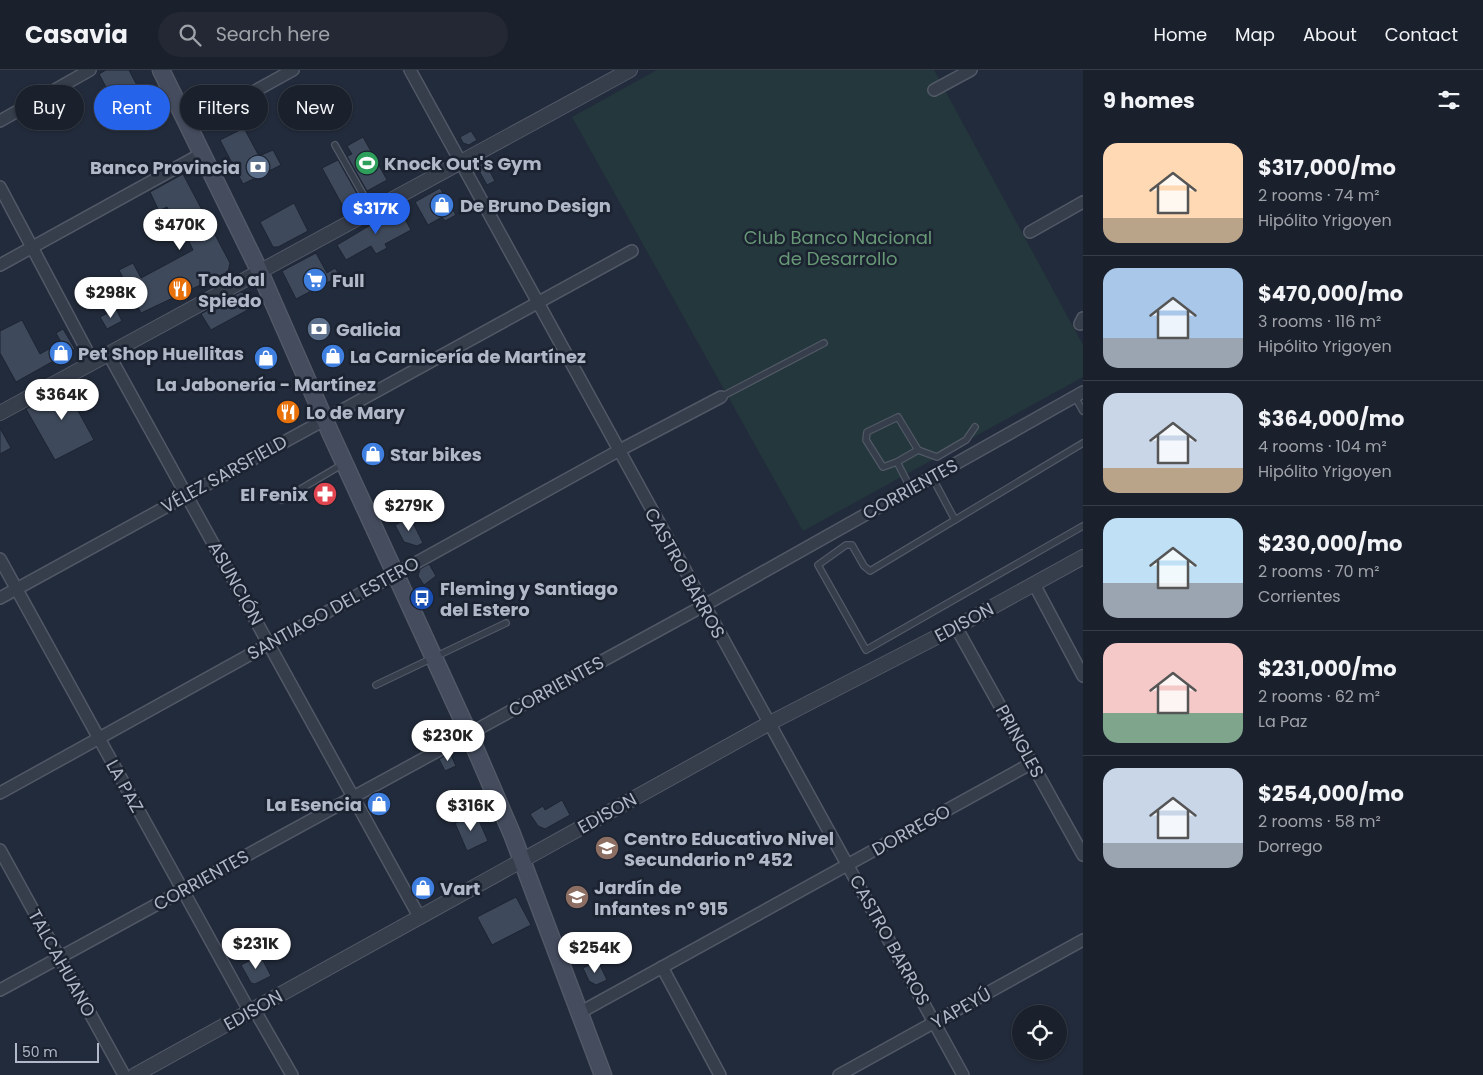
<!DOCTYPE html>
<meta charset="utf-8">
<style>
:root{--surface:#1a202c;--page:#232834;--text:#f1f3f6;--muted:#9fa3a9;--line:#383e48;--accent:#2563eb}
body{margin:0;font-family:Poppins,sans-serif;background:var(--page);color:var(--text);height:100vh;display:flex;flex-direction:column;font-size:19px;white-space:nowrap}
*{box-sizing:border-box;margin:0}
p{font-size:16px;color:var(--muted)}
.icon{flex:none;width:28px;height:28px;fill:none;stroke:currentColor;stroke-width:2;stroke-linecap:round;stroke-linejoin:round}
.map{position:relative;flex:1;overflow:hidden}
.details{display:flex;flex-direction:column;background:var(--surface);width:400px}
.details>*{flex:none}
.guide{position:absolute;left:15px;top:15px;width:475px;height:45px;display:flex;gap:10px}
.buttons{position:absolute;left:1012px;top:935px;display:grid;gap:10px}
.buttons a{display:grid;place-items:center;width:55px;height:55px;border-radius:50%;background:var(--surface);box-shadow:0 1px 4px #0004,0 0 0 1px var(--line);font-size:25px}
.scale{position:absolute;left:15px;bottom:12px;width:84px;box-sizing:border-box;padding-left:5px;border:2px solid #b1b8c7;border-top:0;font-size:14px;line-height:18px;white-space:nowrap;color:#b1b8c7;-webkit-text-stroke:4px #1b2230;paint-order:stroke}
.price{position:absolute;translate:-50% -42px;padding:0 11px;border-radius:18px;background:#fff;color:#222;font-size:16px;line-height:32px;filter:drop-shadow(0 1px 2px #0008)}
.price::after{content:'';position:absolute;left:50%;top:30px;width:15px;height:11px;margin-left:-8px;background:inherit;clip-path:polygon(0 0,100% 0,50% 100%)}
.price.on{background:var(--accent);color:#fff}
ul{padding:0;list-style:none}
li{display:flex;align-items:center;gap:15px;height:125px;padding:0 20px}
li+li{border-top:1px solid var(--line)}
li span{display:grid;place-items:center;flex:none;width:140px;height:100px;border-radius:15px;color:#555}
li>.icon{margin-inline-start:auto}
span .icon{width:60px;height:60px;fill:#fffc;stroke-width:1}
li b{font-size:21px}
h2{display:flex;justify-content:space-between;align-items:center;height:60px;padding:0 20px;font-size:21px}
.pill{padding:0 18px;border-radius:22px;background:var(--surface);box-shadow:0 1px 4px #0004,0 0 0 1px var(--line);font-size:18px;line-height:45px}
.pill.on{background:var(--accent);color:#fff}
header{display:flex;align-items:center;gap:30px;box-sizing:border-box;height:70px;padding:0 25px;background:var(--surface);border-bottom:1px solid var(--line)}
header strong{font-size:24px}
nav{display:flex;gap:28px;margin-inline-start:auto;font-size:18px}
.search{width:350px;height:45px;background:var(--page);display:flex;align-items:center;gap:12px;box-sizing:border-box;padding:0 18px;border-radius:28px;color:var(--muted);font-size:19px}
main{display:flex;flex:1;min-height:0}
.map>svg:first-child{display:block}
.green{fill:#24373c}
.building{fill:#3e495b;stroke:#1d2432}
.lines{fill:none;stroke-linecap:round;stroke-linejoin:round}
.service-casing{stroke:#515866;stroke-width:8}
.minor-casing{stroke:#515866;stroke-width:14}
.tertiary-casing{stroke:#515866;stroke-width:16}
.secondary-casing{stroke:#515866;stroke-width:19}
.service{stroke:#363d4b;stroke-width:5.5}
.minor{stroke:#363d4b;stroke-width:11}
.tertiary{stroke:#363d4b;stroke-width:14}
.secondary{stroke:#444c5e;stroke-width:16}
.labels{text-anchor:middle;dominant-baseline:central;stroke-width:5;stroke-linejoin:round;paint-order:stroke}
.poi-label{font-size:18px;font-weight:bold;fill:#b1b8c7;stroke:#1b2230;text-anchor:start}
.park-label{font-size:18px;fill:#679876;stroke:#1b2230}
.street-label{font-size:18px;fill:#b1b8c7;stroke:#1b2230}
</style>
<header>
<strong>Casavia</strong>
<div class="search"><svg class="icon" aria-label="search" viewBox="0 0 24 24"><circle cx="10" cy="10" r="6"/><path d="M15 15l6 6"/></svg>Search here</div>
<nav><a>Home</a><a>Map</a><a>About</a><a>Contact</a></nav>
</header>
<main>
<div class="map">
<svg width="1083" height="1005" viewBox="0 0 1083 1005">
<rect width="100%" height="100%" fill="#222b3b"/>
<polygon class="green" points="657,0 934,0 1083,275 1083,307 803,461 572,47"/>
<g class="building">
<polygon points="106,0 129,0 141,23 116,36 99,4"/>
<polygon points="244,58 259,86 273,80 281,95 243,114 220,70"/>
<polygon points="471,61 477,70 469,75 463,73 460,67"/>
<polygon points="363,67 387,110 367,121 347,86 352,84 347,76"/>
<polygon points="338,90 361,131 345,140 322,98"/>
<polygon points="485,92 495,111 487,115 478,99 479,95"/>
<polygon points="183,104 230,193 228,202 141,243 119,200 133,193 141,208 193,180 186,165 183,166 167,137 159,141 150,122"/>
<polygon points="440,118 456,145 445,151 442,147 428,155 415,132"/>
<polygon points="294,133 308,161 278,177 273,177 260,152"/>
<polygon points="399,138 411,160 385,174 387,178 376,184 371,176 346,190 337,175"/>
<polygon points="316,183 327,203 335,198 340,206 296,229 282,201"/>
<polygon points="240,222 246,223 253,237 211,260 201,244"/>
<polygon points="116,239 122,251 107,259 100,247"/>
<polygon points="22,250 40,284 61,272 56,263 63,259 75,279 16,312 0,283 0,261"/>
<polygon points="77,311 89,332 77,339 94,370 55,390 26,339"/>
<polygon points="0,358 11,378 0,384"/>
<polygon points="397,418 403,430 388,438 382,425"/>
<polygon points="410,447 423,473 417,476 404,472 395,455"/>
<polygon points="429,494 436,506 424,515 418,506 420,499"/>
<polygon points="450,683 456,696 445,701 439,689"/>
<polygon points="562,730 570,745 545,759 538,756 530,744 543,736 545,740"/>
<polygon points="476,744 488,771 467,781 455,753"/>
<polygon points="516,827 531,855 492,875 477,847"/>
<polygon points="260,885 271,906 255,914 251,913 241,895"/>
<polygon points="598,891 607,910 596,915 589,911 583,898"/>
</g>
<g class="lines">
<g class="service-casing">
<g id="service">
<polyline points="335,75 372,140"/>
<polyline points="721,327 824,273"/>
<polyline points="1075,327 1083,341"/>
<polyline points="1083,373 870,501 864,496 852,475 846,475 818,495 866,580 1083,456"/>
<polyline points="897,392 918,380"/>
<polyline points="932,407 955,450"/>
<polyline points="911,419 897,392 883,397 866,370 867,362 898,347 918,380 937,387 966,370 975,357"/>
<polyline points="282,430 343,394"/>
<polyline points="376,615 506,553"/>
</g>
</g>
<g class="minor-casing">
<g id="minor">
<polyline points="410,0 963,1005"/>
<polyline points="934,20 971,0"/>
<polyline points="0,51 90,0"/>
<polyline points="190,57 293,0"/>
<polyline points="0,117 93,292"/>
<polyline points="1030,162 1083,132"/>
<polyline points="0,195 203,83"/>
<polyline points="1080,254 1083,248"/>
<polyline points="109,285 420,848"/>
<polyline points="0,489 250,942"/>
<polyline points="1034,514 1083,606"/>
<polyline points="0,528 632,181"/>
<polyline points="956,557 1083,785"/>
<polyline points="0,723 618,381 721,327"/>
<polyline points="0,780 124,1005"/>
<polyline points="662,897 720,1005"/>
<polyline points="0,920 703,536 1083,322"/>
<polyline points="254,939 292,1005"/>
<polyline points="581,942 1032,693"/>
<polyline points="839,1005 1083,870"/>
</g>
</g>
<g class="tertiary-casing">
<g id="tertiary">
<polyline points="0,343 630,0"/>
<polyline points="135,1005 768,654 956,557 1083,487"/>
</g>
</g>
<g class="secondary-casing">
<polyline id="secondary" points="161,0 259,200 330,362 469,664 512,764 603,1005"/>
</g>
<use href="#service" class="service"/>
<use href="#minor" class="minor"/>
<use href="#tertiary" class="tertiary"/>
<use href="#secondary" class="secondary"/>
</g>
<defs>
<g id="stadium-disc" transform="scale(1.25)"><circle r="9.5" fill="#2e9e5b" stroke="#1b2230"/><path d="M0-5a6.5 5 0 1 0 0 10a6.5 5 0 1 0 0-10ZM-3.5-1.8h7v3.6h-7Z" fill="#fff"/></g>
<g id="bank-disc" transform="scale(1.25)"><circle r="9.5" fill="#5c6f8a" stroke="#1b2230"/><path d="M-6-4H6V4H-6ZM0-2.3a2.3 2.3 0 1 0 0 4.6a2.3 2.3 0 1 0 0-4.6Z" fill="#fff"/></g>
<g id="shop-disc" transform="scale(1.25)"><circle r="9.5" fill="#3f7fe0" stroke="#1b2230"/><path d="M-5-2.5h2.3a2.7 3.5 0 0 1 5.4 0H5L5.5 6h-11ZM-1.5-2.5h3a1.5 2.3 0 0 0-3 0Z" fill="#fff"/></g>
<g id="supermarket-disc" transform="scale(1.25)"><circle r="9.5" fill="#3f7fe0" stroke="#1b2230"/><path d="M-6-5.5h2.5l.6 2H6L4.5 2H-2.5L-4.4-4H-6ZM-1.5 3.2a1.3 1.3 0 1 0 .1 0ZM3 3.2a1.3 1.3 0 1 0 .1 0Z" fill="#fff"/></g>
<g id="restaurant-disc" transform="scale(1.25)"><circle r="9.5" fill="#e8710a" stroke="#1b2230"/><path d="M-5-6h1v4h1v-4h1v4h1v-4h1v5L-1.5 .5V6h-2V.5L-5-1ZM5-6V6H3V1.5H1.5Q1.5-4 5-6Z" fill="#fff"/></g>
<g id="pharmacy-disc" transform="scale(1.25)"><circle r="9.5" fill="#e0444e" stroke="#1b2230"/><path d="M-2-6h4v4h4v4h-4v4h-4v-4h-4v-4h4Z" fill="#fff"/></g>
<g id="bus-disc" transform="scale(1.25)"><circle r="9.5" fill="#1a4fb4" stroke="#1b2230"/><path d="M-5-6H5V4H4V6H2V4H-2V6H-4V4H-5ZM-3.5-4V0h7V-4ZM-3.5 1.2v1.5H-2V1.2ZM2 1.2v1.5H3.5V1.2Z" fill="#fff"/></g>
<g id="school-disc" transform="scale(1.25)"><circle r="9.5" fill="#8d6e63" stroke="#1b2230"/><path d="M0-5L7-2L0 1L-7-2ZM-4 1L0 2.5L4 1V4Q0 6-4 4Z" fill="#fff"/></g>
</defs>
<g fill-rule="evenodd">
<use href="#stadium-disc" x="367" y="93"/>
<use href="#bank-disc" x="258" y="97"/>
<use href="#shop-disc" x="442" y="135"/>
<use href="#supermarket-disc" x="315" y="210"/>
<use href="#restaurant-disc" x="180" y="219"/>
<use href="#bank-disc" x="319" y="259"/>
<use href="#shop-disc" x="61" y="283"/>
<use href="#shop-disc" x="333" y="286"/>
<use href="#shop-disc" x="266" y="288"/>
<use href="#restaurant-disc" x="288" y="342"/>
<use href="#shop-disc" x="373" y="384"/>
<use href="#pharmacy-disc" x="325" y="424"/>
<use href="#bus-disc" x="422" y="528"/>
<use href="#shop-disc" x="379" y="734"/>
<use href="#school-disc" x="607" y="778"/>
<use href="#shop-disc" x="423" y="818"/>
<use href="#school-disc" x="577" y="827"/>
</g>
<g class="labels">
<g class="poi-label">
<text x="384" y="93">Knock Out's Gym</text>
<text x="240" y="97" text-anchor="end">Banco Provincia</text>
<text x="460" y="135">De Bruno Design</text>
<text x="198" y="209">Todo al<tspan x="198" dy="21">Spiedo</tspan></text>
<text x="332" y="210">Full</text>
<text x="336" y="259">Galicia</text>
<text x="78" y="283">Pet Shop Huellitas</text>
<text x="350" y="286">La Carnicería de Martínez</text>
<text x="266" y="314" text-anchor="middle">La Jabonería - Martínez</text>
<text x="306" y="342">Lo de Mary</text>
<text x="390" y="384">Star bikes</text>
<text x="308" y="424" text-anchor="end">El Fenix</text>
<text x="440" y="518">Fleming y Santiago<tspan x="440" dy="21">del Estero</tspan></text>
<text x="362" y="734" text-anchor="end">La Esencia</text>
<text x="624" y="768">Centro Educativo Nivel<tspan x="624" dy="21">Secundario nº 452</tspan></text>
<text x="594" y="817">Jardín de<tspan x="594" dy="21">Infantes nº 915</tspan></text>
<text x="440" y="818">Vart</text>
</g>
<g class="park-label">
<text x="838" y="167">Club Banco Nacional<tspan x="838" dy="21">de Desarrollo</tspan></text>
</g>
<g class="street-label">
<text transform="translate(224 404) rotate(-29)">VÉLEZ SARSFIELD</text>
<text transform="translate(910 419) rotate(-29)">CORRIENTES</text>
<text transform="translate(685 503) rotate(61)">CASTRO BARROS</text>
<text transform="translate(236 513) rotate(61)">ASUNCIÓN</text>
<text transform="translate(333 538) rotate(-29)">SANTIAGO DEL ESTERO</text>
<text transform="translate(964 552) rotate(-28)">EDISON</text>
<text transform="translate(556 616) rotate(-29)">CORRIENTES</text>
<text transform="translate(1020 671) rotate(61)">PRINGLES</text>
<text transform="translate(125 716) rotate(61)">LA PAZ</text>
<text transform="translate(607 743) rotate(-29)">EDISON</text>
<text transform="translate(911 760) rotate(-29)">DORREGO</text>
<text transform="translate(201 810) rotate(-29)">CORRIENTES</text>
<text transform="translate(890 870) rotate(61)">CASTRO BARROS</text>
<text transform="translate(62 893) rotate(61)">TALCAHUANO</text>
<text transform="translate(961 938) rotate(-29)">YAPEYÚ</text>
<text transform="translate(253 940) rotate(-29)">EDISON</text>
</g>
</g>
</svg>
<div class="buttons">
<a><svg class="icon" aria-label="locate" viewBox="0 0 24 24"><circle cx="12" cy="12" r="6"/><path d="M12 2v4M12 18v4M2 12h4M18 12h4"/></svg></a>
</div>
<div class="scale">50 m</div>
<b class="price on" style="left:376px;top:165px">$317K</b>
<b class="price" style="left:180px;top:181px">$470K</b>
<b class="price" style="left:111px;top:249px">$298K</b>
<b class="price" style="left:62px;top:351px">$364K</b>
<b class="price" style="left:409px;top:462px">$279K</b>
<b class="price" style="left:448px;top:692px">$230K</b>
<b class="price" style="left:471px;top:762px">$316K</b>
<b class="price" style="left:256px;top:900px">$231K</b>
<b class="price" style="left:595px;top:904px">$254K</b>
<div class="guide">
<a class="pill">Buy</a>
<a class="pill on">Rent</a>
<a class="pill">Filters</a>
<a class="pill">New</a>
</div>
</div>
<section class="details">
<h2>9 homes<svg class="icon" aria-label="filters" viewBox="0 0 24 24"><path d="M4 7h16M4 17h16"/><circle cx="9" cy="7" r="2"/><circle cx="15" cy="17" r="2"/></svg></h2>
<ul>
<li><span style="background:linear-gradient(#ffd9b3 75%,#b9a48a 0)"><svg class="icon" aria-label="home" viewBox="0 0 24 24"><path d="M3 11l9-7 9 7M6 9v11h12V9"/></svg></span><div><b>$317,000/mo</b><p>2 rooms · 74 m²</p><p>Hipólito Yrigoyen</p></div></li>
<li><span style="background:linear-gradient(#a9c7e8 70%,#9aa5b1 0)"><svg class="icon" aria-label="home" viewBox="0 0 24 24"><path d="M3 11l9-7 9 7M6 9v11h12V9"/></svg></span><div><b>$470,000/mo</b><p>3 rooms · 116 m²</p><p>Hipólito Yrigoyen</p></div></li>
<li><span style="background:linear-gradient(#c9d6e8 75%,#b9a48a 0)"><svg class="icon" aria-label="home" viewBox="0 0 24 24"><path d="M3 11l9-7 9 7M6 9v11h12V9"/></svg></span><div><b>$364,000/mo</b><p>4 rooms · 104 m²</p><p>Hipólito Yrigoyen</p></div></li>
<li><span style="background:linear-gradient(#bfe0f5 65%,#9aa5b1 0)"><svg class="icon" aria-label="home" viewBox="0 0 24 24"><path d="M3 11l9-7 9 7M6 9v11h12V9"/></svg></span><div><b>$230,000/mo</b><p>2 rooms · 70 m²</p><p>Corrientes</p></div></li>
<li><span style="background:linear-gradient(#f6c9c9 70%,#7fa58c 0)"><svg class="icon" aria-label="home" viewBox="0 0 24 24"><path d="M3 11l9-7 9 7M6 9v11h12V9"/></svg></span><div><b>$231,000/mo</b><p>2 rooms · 62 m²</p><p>La Paz</p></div></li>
<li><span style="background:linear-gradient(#c9d6e8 75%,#9aa5b1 0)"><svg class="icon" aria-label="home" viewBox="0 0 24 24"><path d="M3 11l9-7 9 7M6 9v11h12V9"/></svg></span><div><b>$254,000/mo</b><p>2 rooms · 58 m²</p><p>Dorrego</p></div></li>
</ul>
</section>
</main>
